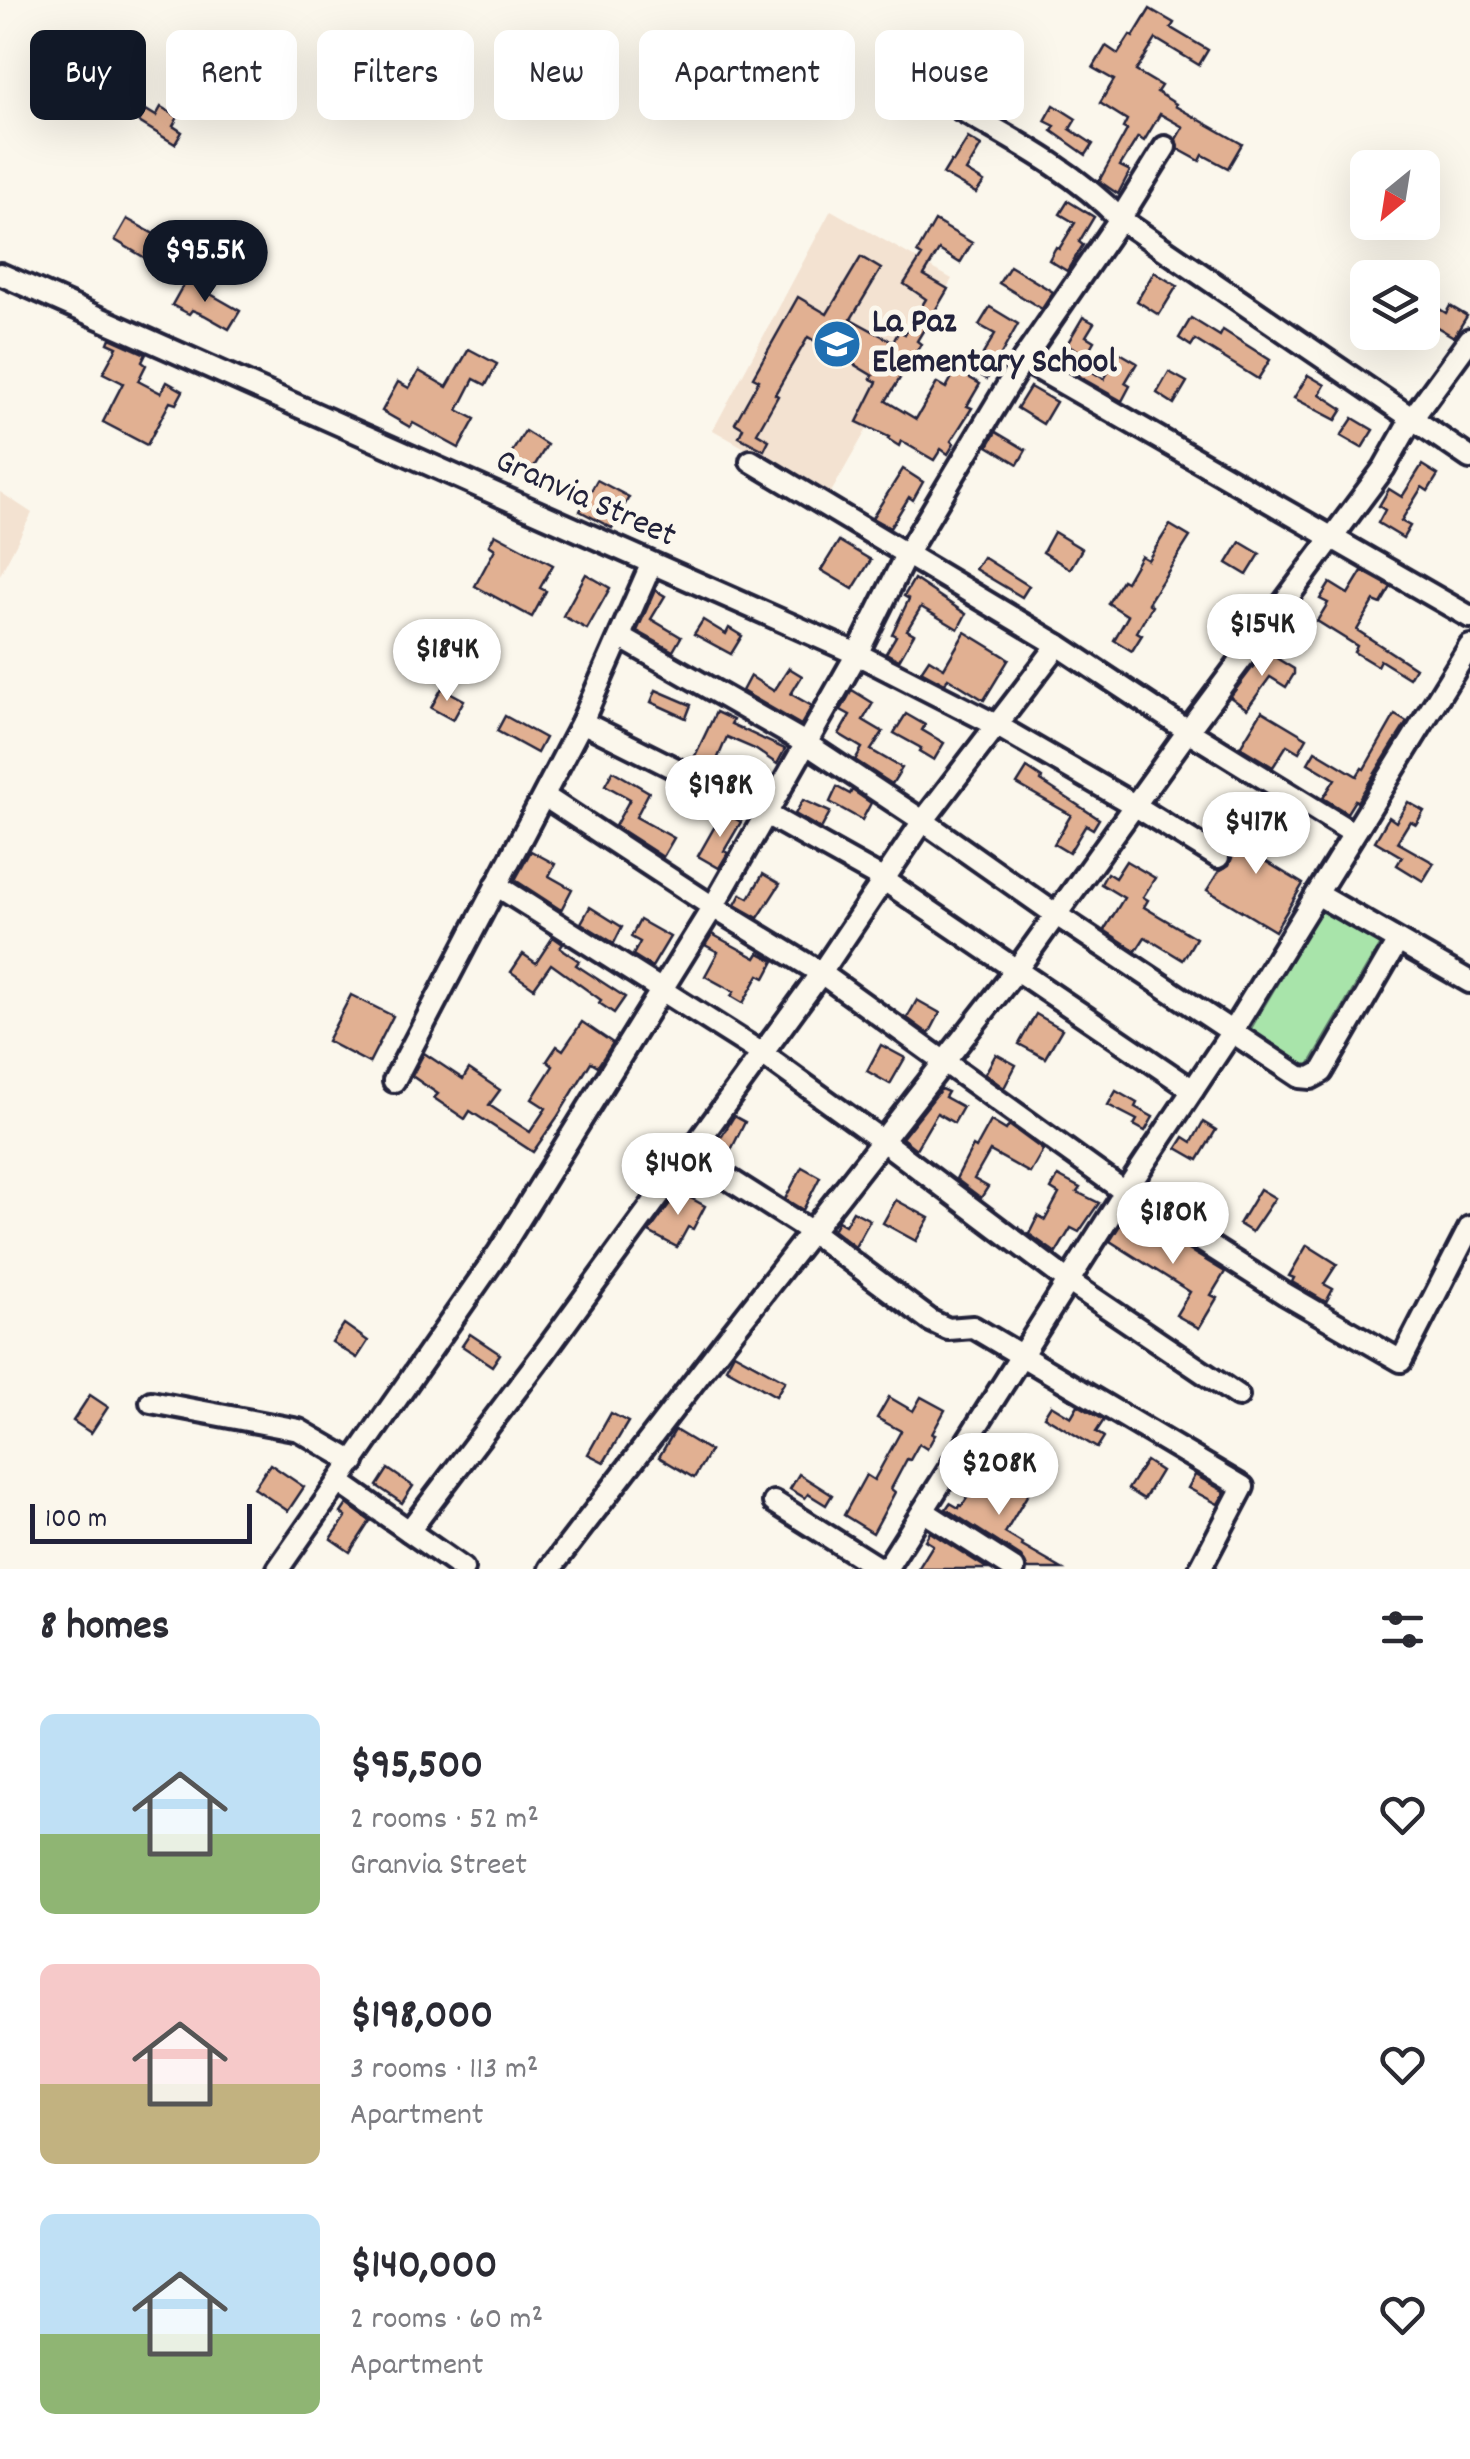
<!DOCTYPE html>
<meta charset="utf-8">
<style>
:root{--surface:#fff;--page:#f7f7f7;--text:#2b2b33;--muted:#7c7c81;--accent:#111827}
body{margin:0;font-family:Dekko,sans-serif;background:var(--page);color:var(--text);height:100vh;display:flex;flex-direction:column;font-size:38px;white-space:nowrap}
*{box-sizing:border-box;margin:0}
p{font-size:32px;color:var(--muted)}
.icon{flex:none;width:55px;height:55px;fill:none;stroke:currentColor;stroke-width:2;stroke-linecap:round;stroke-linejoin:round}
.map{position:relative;height:1569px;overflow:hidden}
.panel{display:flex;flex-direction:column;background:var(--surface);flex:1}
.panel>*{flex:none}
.top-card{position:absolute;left:30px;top:30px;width:1410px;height:90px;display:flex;gap:20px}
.needle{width:65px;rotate:210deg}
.buttons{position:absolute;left:1350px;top:150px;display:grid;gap:20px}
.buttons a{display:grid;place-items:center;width:90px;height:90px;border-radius:15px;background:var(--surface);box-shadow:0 10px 40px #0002;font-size:50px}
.scale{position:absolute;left:30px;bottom:25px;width:222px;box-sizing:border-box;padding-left:10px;border:5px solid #22223b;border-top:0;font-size:28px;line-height:35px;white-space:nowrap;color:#22223b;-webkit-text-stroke:8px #fbf7ec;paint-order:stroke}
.price{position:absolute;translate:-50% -85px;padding:0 22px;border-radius:35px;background:#fff;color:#222;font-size:32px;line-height:65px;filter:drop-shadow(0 2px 5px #0008)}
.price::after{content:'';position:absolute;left:50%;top:60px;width:30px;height:22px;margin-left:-15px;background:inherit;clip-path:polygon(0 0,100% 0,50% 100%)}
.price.selected{background:var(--accent);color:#fff}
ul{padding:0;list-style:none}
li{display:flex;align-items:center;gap:30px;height:250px;padding:0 40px}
li span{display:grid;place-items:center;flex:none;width:280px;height:200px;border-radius:15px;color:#555}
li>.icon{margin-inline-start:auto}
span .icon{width:120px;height:120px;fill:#fffc;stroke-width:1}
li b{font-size:42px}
h2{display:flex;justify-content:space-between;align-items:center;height:120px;padding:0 40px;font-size:42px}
.chip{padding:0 35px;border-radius:15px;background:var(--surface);box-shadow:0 10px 40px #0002;font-size:35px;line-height:90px}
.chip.selected{background:var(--accent);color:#fff}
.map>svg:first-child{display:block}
.built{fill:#f3e2d1}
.green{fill:#a8e4aa;stroke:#658372;stroke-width:2.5}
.building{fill:#e1b092;stroke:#22223b;stroke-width:2.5}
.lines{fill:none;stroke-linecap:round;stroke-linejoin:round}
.minor-casing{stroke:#22223b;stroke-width:28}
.minor{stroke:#fbf7ec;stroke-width:20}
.labels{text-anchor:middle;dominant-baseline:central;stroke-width:10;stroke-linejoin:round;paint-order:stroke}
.poi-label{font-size:35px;font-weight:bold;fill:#22223b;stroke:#fbf7ec;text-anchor:start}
.street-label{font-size:35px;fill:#22223b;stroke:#fbf7ec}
</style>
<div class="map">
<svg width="1470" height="1569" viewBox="0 0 1470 1569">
<rect width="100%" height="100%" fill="#fbf7ec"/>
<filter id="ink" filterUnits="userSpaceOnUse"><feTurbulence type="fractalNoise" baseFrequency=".01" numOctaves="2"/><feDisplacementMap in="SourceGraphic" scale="20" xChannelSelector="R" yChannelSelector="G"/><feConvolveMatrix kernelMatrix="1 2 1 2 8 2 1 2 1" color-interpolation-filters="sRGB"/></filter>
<g filter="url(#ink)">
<g class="built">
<polygon points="831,210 952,279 829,496 713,430"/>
<polygon points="0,492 32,513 0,575"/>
</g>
<polygon class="green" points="1322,907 1382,941 1307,1069 1247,1035"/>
<g class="building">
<polygon points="1150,9 1174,23 1171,28 1208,50 1199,65 1156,39 1136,71 1161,86 1157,92 1176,104 1175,106 1242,144 1228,168 1203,155 1200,161 1178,149 1176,139 1183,127 1160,114 1144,141 1138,137 1120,166 1130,171 1118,194 1099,181 1127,130 1123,128 1127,120 1100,103 1114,80 1093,68 1106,46 1118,54 1130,35 1133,37"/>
<polygon points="1054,105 1076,119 1070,129 1093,144 1086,155 1052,131 1055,126 1045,121"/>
<polygon points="161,107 178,117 173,126 182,132 175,144 139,122 146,110 156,116"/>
<polygon points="968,138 981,146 966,171 984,182 976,193 943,174 951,161 953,162"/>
<polygon points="1068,201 1094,217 1079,242 1083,245 1067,271 1049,260 1056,247 1059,249 1075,223 1060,214"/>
<polygon points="127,219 154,234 156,231 170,238 164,249 170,252 162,268 115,240"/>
<polygon points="935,221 972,243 960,263 939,250 924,275 948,289 917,341 921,344 886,401 916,419 937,383 946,388 956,370 980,384 967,406 972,408 951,441 954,444 948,454 941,449 934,460 901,441 899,446 888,439 889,437 857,422 877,382 871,379 873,376 808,337 775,394 778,396 757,433 769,440 764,450 739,437 743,428 735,423 759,380 753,377 798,297 827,314 861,257 881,269 851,319 893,342 899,331 905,334 926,299 904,284 922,256 917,253"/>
<polygon points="1010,266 1053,292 1042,309 999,283"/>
<polygon points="1154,272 1177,286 1159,315 1137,301"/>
<polygon points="186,280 240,311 229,329 204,315 192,310 189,314 172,305"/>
<polygon points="1422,298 1446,313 1450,306 1467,316 1454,337 1422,318"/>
<polygon points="990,307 1018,324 987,379 977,373 986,356 983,354 995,334 979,325"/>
<polygon points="1083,317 1094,323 1086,336 1094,341 1086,355 1067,344"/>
<polygon points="1191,318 1220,336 1223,330 1270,360 1258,379 1195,340 1191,346 1179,338"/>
<polygon points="110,338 146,354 142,362 146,365 138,381 161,393 167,382 183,391 176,404 170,402 147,445 103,422 123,383 103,373 117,347 108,343"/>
<polygon points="469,349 497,364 486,385 474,379 458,410 475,419 459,448 413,423 410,427 382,411 398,382 409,388 419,371 447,387"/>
<polygon points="1120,353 1137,363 1125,383 1130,386 1122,401 1078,376 1083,366 1104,379"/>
<polygon points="1169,372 1187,382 1174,404 1157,393"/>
<polygon points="1308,375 1325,385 1320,394 1343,409 1336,420 1294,398"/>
<polygon points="1030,387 1056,402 1043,424 1017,408"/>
<polygon points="1353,418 1373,430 1362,448 1341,436"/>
<polygon points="525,431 547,445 532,470 509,457"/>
<polygon points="996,432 1026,450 1018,464 988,446"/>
<polygon points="1422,465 1438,475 1428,491 1422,487 1401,521 1410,526 1403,538 1378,523 1385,510 1379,506 1389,489 1402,497"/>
<polygon points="903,469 923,482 913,500 909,497 890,528 872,518"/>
<polygon points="597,480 629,497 612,528 580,511"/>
<polygon points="1170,525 1190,537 1148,603 1152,606 1137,632 1142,635 1132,651 1114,640 1128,616 1108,603 1122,580 1126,582 1141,556 1148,560"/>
<polygon points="1054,532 1082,549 1070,569 1043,552"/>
<polygon points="495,534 553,565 540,588 546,591 532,617 475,586 495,549 489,545"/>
<polygon points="839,541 871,560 853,589 821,570"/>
<polygon points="1240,542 1260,554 1247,575 1227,563"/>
<polygon points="983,557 1029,586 1022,597 975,569"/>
<polygon points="1362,571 1391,587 1381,604 1374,601 1357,630 1415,668 1409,678 1380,660 1377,666 1354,652 1357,646 1317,621 1328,603 1320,599 1330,583 1348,594"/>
<polygon points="586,574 610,588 587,629 563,616"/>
<polygon points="914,579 966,614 958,629 921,607 907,630 914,634 899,660 886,653 896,636 892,634 909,599 904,596"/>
<polygon points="655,590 665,596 651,619 681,637 673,651 637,631"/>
<polygon points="703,620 726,634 729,628 742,636 731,654 694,634"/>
<polygon points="965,632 1009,659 984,700 948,678 945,684 921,671 929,659 944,668"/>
<polygon points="1265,651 1294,669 1294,674 1286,687 1270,677 1247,709 1230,697"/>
<polygon points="789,668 802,676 791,694 812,706 801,725 742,691 750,676 774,691"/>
<polygon points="442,688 464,700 453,720 431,708"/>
<polygon points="656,690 691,705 686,718 651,702"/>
<polygon points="852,690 873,703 863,720 883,732 871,750 902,768 892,784 855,760 862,748 839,734 850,715 841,710"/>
<polygon points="1262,711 1307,738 1299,752 1287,745 1273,767 1240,747"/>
<polygon points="716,712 733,720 731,724 785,749 777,764 755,749 727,737 713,769 693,760"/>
<polygon points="906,714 925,725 922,730 944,743 934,760 919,751 921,748 894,733"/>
<polygon points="1395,715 1407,722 1357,802 1355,800 1347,813 1323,798 1335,779 1308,763 1315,751 1357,776 1362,768 1364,769"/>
<polygon points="505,716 545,738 537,753 497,731"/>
<polygon points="1027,768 1042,778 1041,781 1099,819 1093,829 1086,825 1069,853 1054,844 1071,815 1017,784"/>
<polygon points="613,771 649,792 636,817 674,838 663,857 615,826 630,799 605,785"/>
<polygon points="837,787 850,794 852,790 871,803 862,820 830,802"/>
<polygon points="803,800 830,812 821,829 795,814"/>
<polygon points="1408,802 1424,811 1416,824 1410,821 1397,842 1434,863 1423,881 1397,865 1402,857 1375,841 1389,817 1396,822"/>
<polygon points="723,812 741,822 724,851 728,853 719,868 698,856"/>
<polygon points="1254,816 1282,833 1265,861 1303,884 1275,931 1207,890 1219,871 1229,865 1232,858 1230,852"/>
<polygon points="531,851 555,864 549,876 572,889 561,910 515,880"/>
<polygon points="1126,861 1155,878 1143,897 1148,900 1144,907 1196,938 1183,960 1145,937 1136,951 1104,930 1124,898 1101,884 1107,873 1115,878"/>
<polygon points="763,874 780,884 758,918 735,905 741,894 749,898"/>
<polygon points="590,907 622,927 614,943 581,923"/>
<polygon points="640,920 670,937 652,967 633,955 640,942 631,937"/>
<polygon points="712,934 756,958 759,953 774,961 765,978 759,975 743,1003 731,996 734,992 705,976 718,952 705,945"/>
<polygon points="553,937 563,944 560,948 579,961 576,965 625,997 614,1013 599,1003 601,1000 551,964 534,988 511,972 523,954 536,963"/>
<polygon points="351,995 393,1016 369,1063 327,1041"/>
<polygon points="917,1000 940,1013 929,1034 907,1018"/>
<polygon points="1036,1014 1062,1029 1045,1058 1019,1044"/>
<polygon points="582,1022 613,1043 598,1066 591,1062 558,1116 533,1152 470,1111 465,1119 434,1098 438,1094 412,1076 424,1053 463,1079 469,1069 500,1090 489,1105 530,1132 546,1108 532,1099 553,1066 547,1061 557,1046 563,1050"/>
<polygon points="881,1045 905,1058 890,1084 867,1071"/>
<polygon points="996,1054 1016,1065 1004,1088 985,1074"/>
<polygon points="941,1089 948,1092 945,1097 963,1107 954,1123 937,1113 916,1149 902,1138"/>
<polygon points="1116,1091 1137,1103 1135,1107 1153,1117 1145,1131 1134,1125 1137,1120 1108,1105"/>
<polygon points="734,1116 745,1122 726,1160 709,1150 720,1135 722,1136"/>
<polygon points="991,1121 1006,1130 1009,1125 1043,1150 1030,1173 990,1151 974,1179 988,1187 981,1198 956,1179 973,1146 976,1148"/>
<polygon points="1203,1122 1216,1130 1198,1160 1177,1148 1184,1137 1192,1142"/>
<polygon points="802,1167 820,1177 803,1210 785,1199"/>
<polygon points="1058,1176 1080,1188 1077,1192 1099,1203 1079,1232 1071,1228 1056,1253 1029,1234 1038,1216 1045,1220 1059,1194 1051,1189"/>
<polygon points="681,1188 689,1192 687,1196 705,1206 693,1229 688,1227 677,1247 649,1232"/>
<polygon points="1260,1189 1275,1198 1252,1232 1239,1224"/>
<polygon points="896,1200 929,1218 916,1241 883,1223"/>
<polygon points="853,1211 870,1220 855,1247 833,1230 838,1221 845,1225"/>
<polygon points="1125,1217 1148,1232 1151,1227 1225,1272 1211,1295 1217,1298 1199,1328 1176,1315 1190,1292 1110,1241"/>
<polygon points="1307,1245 1337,1264 1324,1284 1333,1289 1326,1302 1292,1282 1294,1278 1289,1276"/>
<polygon points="344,1324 368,1341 357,1358 332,1342"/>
<polygon points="470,1334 500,1354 492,1366 462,1346"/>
<polygon points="734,1353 785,1381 776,1396 726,1368"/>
<polygon points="90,1395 108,1407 91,1433 73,1421"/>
<polygon points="889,1397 913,1411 921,1397 945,1410 932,1434 935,1435 927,1449 919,1444 910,1460 907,1459 891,1489 895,1492 873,1533 844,1515 866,1475 874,1480 901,1431 877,1418"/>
<polygon points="1051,1405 1071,1417 1078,1405 1104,1420 1096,1432 1104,1437 1097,1448 1044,1416"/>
<polygon points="611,1413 628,1422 604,1462 588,1454"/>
<polygon points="675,1430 710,1451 694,1478 659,1457"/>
<polygon points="1146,1461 1161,1471 1144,1499 1128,1489"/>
<polygon points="270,1464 304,1487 288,1511 254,1488"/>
<polygon points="388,1469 413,1486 402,1503 377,1486"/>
<polygon points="799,1474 832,1495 826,1505 808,1494 805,1498 790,1489"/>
<polygon points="995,1474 1028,1494 1005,1533 1023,1544 1022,1546 1062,1569 1028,1569 1021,1557 946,1509 950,1503 959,1508 960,1505 962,1506 974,1487 984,1493"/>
<polygon points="1195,1475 1225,1492 1218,1504 1188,1488"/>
<polygon points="347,1504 370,1521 350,1552 331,1539 346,1517 341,1513"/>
<polygon points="930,1532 988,1569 918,1569 933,1545 925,1540"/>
</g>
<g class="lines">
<g class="minor-casing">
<g id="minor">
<path d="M960,109C1016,141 1075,172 1120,219L1470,458"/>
<polyline points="0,274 857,654 996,725 1134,805 1218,857"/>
<polyline points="1023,360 1470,617"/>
<polyline points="751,461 1058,645 1188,731 1353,833"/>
<polyline points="620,637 807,744 923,821 1055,914 1300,1077 1311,1078 1322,1072 1398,941"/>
<polyline points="582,722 766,814 884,880 1193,1090"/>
<polyline points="544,796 713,907 821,973 1125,1192 1285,1294 1401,1361 1470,1227"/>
<polyline points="496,885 761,1053 884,1142 1068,1281 1238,1396"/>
<polyline points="1317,894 1470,982"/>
<polyline points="394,1081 582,722 651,565"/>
<polyline points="688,1153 812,1232 931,1321 948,1329 973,1327 1243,1487 1200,1569"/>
<polyline points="151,1402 299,1430 354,1462"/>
<polyline points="339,1482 463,1569"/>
<polyline points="774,1502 880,1569"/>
<polyline points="923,1511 1014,1569"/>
<polyline points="409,1531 544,1353 821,973 923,821 1058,645"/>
<polyline points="278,1569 499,1252 713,907 857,654 907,553 1023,360 1120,219 1165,147"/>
<polyline points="550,1569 727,1339 1017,969 1188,731 1384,468 1411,420 1470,339"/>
<polyline points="886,1569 1125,1192 1231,1033 1470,646"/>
</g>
</g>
<use href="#minor" class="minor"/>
</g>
</g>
<defs>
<g id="school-disc" transform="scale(2.5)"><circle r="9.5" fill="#1f6fb2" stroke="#fbf7ec"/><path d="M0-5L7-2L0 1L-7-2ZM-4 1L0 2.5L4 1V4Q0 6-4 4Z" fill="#fff"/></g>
</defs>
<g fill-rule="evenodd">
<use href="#school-disc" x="837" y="344"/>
</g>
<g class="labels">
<g class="poi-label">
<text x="872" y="324">La Paz<tspan x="872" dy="40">Elementary School</tspan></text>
</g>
<g class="street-label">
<text transform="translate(585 500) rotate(24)">Granvia Street</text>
</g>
</g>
</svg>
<div class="buttons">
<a><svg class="needle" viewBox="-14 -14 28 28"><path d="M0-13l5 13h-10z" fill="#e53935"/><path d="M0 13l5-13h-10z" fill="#7c7c81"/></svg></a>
<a><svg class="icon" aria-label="layers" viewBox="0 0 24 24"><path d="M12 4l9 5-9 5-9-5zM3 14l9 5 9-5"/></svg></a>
</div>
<div class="scale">100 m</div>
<b class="price selected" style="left:205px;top:305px">$95.5K</b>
<b class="price" style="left:1262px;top:679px">$154K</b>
<b class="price" style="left:447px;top:704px">$184K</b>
<b class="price" style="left:720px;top:840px">$198K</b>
<b class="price" style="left:1256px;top:877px">$417K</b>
<b class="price" style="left:678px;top:1218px">$140K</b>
<b class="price" style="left:1173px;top:1267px">$180K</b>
<b class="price" style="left:999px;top:1518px">$208K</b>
<div class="top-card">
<a class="chip selected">Buy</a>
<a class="chip">Rent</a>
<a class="chip">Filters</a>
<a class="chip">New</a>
<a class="chip">Apartment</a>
<a class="chip">House</a>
</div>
</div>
<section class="panel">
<h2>8 homes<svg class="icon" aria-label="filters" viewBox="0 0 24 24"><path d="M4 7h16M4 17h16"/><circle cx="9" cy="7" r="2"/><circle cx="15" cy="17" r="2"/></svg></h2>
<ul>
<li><span style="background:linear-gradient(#bfe0f5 60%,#8fb573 0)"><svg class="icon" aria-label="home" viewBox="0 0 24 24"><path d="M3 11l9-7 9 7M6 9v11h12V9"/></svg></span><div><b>$95,500</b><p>2 rooms · 52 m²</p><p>Granvia Street</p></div><svg class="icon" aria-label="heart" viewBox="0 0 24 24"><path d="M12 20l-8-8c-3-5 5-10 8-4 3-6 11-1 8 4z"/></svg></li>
<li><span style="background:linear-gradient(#f6c9c9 60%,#c2b280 0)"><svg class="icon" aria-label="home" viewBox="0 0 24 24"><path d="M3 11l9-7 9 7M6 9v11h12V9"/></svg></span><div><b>$198,000</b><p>3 rooms · 113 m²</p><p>Apartment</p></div><svg class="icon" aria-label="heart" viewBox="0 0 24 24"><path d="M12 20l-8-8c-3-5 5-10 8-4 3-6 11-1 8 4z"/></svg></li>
<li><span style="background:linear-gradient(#bfe0f5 60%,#8fb573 0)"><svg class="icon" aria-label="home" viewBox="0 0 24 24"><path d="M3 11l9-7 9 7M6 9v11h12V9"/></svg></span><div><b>$140,000</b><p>2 rooms · 60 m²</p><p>Apartment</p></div><svg class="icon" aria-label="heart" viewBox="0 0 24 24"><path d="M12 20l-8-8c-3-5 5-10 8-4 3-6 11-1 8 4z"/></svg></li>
</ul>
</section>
